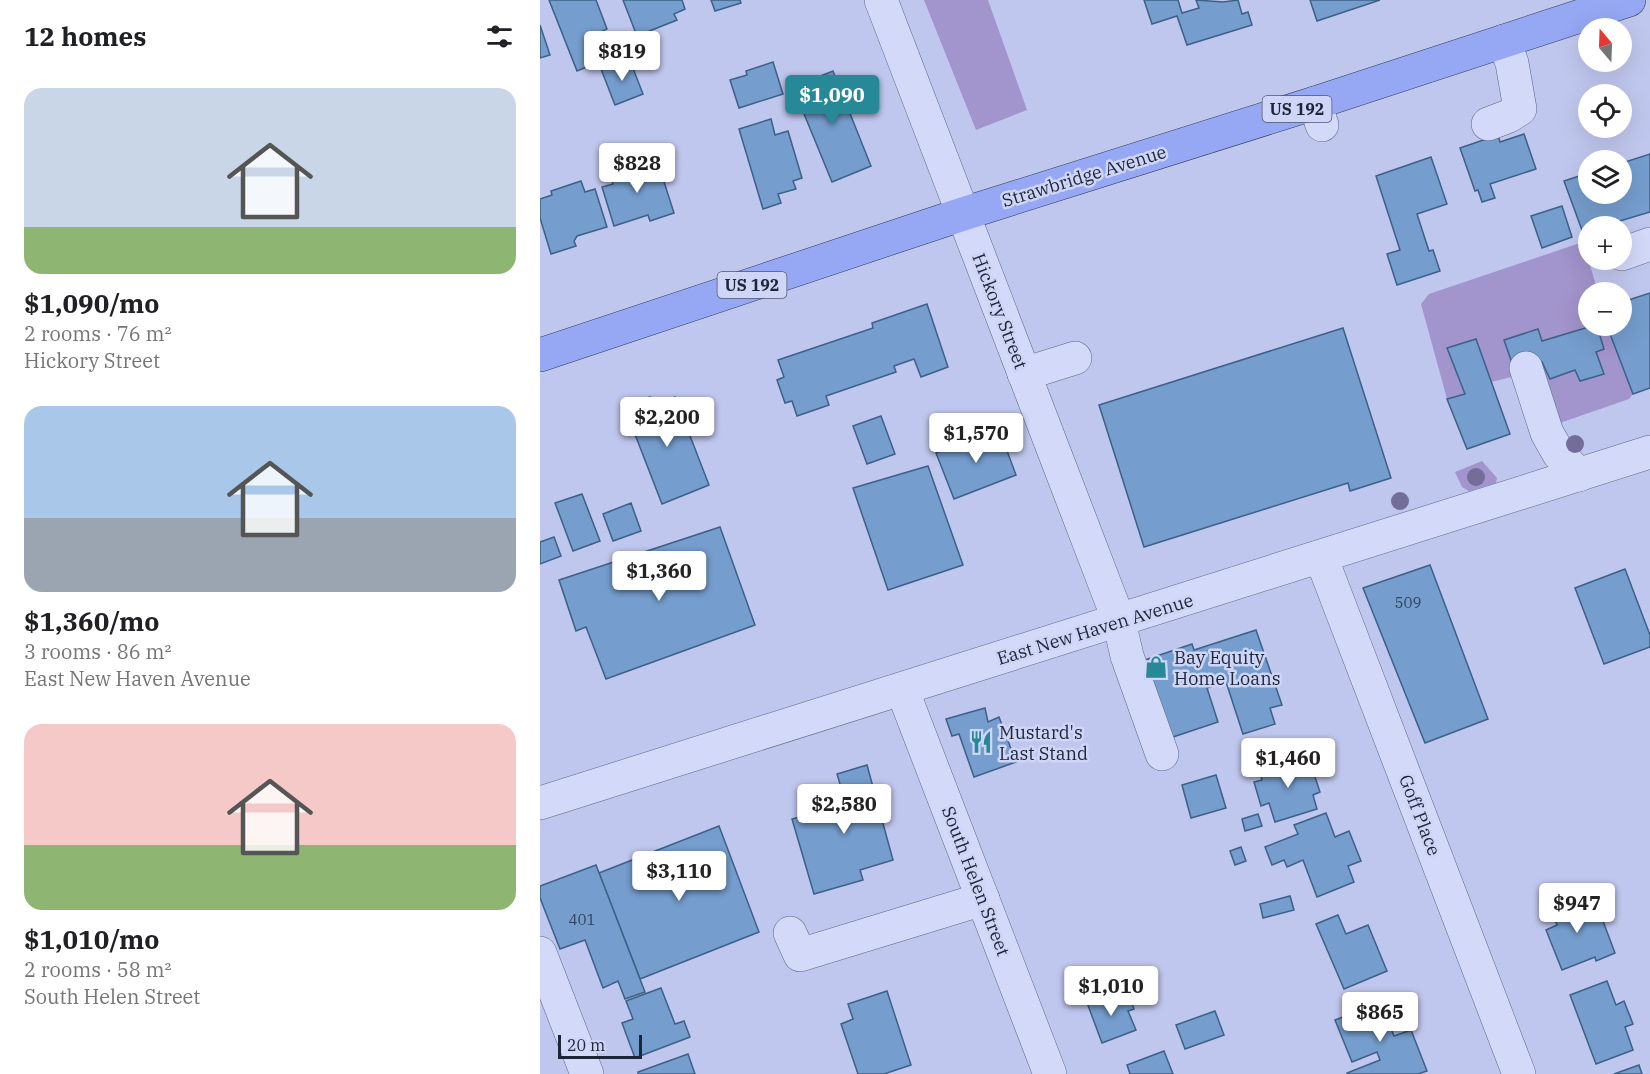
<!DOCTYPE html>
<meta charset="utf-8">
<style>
:root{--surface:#fff;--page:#f2f2f2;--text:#202124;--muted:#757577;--accent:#278997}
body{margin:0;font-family:"IBM Plex Serif",serif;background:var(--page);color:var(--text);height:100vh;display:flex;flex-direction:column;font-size:22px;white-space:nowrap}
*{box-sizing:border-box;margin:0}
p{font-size:20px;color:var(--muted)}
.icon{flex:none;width:33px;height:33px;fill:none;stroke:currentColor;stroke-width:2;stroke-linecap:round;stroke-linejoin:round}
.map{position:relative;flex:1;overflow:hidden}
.sheet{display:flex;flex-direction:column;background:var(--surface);width:540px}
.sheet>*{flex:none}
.needle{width:39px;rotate:341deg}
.fabs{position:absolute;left:1038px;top:18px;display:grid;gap:12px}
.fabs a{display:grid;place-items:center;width:54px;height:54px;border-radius:50%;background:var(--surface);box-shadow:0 6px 24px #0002;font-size:30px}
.scale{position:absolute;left:18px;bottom:15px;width:84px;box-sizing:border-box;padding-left:6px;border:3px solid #1c2636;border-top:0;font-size:16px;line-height:21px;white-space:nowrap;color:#1c2636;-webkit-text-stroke:4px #cfd5f6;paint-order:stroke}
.price{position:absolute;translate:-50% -51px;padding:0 14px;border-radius:6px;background:#fff;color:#222;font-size:20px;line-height:39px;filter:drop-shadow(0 2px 3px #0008)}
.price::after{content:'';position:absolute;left:50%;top:36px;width:18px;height:14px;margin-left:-9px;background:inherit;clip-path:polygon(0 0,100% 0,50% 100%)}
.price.selected{background:var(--accent);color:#fff}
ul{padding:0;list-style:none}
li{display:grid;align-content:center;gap:12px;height:318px;padding:0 24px}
li span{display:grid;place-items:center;height:186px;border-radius:18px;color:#555}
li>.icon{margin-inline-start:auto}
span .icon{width:108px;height:108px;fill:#fffc;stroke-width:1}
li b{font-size:26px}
h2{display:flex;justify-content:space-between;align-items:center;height:72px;padding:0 24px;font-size:26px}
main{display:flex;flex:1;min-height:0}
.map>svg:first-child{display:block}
.green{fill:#a294cc}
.building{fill:#759dcd;stroke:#3d6087;stroke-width:1.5}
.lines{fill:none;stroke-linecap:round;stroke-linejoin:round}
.minor-casing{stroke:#586887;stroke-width:34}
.major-casing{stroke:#2c3c55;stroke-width:34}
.minor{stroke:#d3d9f9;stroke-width:33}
.major{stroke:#96a7f3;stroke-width:33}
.tree{fill:#746d99}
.labels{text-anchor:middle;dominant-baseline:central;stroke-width:5;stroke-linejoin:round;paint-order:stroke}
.number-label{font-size:15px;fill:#32445c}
.shield{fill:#cfd5f6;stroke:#525a70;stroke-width:1.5}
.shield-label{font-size:16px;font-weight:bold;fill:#1c2636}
.street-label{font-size:18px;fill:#1c2636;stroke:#cfd5f6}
.poi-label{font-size:18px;fill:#1c2636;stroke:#cfd5f6;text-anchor:start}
</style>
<main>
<section class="sheet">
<h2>12 homes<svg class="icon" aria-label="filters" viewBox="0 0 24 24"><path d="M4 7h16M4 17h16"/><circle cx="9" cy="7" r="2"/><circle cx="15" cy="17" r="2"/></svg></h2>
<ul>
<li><span style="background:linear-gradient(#c9d6e8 75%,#8fb573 0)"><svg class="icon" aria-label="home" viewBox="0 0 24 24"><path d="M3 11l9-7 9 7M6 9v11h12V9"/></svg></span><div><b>$1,090/mo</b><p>2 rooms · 76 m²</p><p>Hickory Street</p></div></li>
<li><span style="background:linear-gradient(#a9c7e8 60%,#9aa5b1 0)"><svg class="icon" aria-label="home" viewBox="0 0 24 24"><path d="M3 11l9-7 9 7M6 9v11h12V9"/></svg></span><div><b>$1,360/mo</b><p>3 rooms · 86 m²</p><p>East New Haven Avenue</p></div></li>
<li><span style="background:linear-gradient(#f6c9c9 65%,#8fb573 0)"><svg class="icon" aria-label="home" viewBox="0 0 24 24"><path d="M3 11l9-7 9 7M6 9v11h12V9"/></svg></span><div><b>$1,010/mo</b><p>2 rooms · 58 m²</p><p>South Helen Street</p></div></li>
</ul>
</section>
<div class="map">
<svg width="1110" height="1074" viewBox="0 0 1110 1074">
<rect width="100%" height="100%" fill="#c0c7ee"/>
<g class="green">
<polygon points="384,0 448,0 487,110 436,130"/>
<polygon points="1043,242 1058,292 1048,292 1048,326 1052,326 1002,341 997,329 964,340 975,372 980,375 951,382 936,339 907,348 925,394 907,399 881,304 889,294"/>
<polygon points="1057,326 1067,326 1093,394 1089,399 1011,426 1002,362 1011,379 1035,370 1040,381 1063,374 1056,352 1064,349"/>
<polygon points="942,461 957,478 956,483 929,491 922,487 915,472"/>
</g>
<g class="building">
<polygon points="9,0 56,0 67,29 61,32 71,57 37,71"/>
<polygon points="83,0 142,0 145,9 134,14 137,20 97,36"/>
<polygon points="171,0 200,0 201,3 175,11"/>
<polygon points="604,0 638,0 642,13 659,8 656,0 683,2 698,0 702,14 708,12 712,25 647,45 637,16 612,24"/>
<polygon points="770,0 840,0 777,21"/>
<polygon points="0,25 10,55 0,58"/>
<polygon points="89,58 103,94 75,105 61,69"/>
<polygon points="233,62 243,94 199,108 190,80 207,75 206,71"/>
<polygon points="293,71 331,166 292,182 253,87"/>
<polygon points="231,119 235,135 248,131 262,178 253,181 256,189 238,194 241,203 223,209 199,129"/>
<polygon points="984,134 996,169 950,184 955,198 942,202 938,190 935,191 920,148 958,135 960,142"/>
<polygon points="1110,154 1110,212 1063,226 1048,226 1048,231 1043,233 1024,181 1048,173 1048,194 1082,194 1082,163"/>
<polygon points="891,157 907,204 877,214 889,251 893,250 900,271 857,285 847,254 860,250 836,176"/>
<polygon points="98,163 100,169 118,163 134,213 110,221 108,215 74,226 62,187 73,184 69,173"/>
<polygon points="41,181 45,192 55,189 67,227 37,236 34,241 36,246 11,254 0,218 0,199 12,195 11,191"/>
<polygon points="1022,206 1032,237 1002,248 991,216"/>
<polygon points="1110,293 1110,388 1093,394 1067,326 1082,326 1082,302"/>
<polygon points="387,304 408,367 381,377 374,359 354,366 356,372 286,396 289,405 257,416 252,401 245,403 237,380 244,377 238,360 333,328 332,323"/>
<polygon points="1052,326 1057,326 1064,349 1056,352 1064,374 1040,381 1035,370 1010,379 1002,362 975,372 964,340 998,329 1002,341"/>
<polygon points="803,328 851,478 810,491 808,483 604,547 559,405"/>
<polygon points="936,339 970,434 927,449 907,399 925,394 907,348"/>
<polygon points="110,397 113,405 135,397 169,485 122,504 84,406"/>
<polygon points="341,416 355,454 327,464 313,426"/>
<polygon points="459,429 476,475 414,499 396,453"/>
<polygon points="388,466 423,565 348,590 313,488"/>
<polygon points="42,494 60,541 33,551 15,503"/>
<polygon points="91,503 101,531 73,541 63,514"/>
<polygon points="180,527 215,625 66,679 46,627 36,631 19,580"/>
<polygon points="14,537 21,556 0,564 0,542"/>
<polygon points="890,565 948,719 885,743 823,588"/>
<polygon points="1085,569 1110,635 1110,647 1064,664 1035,588"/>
<polygon points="716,630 742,705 730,708 735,724 703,734 686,682 667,688 678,722 627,739 602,661 652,644 654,650"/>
<polygon points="445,708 448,722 459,717 476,762 434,777 419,734 412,736 406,719"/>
<polygon points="759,758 762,768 771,765 780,792 773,795 777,809 735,822 729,803 721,806 714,782 722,780 719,770"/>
<polygon points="327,765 353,860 320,870 323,880 274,894 252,819 306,804 297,774"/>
<polygon points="676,775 686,808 651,818 642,785"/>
<polygon points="786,813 795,837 809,831 821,861 808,866 814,882 777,897 763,860 747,867 744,860 732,865 725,847 758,834 754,825"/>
<polygon points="718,814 722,826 705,831 702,819"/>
<polygon points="179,826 219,932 100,979 59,873"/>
<polygon points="701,847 706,861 695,865 690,851"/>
<polygon points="56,865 105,992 85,999 78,981 63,988 45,940 20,949 0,898 0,886"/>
<polygon points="1036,892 1041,905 1032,909 1036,920 1040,918 1041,921 1060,913 1075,953 1056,961 1055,957 1022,970 1006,930 1017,925 1008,903"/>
<polygon points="750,896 754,910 723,918 720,904"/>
<polygon points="798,915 806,934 828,925 847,971 804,989 776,924"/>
<polygon points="1067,981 1076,1005 1084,1001 1093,1024 1085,1027 1093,1050 1056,1064 1030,995"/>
<polygon points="121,988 135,1024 144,1021 150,1037 95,1058 82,1023 93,1019 86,1001"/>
<polygon points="347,991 371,1065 344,1074 318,1074 301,1024 313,1019 308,1004"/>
<polygon points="564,993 568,1004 589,996 594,1009 588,1011 596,1030 562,1043 546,1000"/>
<polygon points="845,1001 853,1022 849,1023 854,1036 871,1030 887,1071 878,1074 807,1074 807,1073 840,1060 837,1052 812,1062 795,1020"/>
<polygon points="675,1011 684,1035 645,1049 636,1025"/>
<polygon points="624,1051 633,1074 590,1074 587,1065"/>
<polygon points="148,1054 155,1074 98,1074 98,1072"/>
<polygon points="1099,1065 1102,1074 1074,1074"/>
</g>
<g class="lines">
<g class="minor-casing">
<g id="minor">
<polyline points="341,0 579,621 587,656 622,754"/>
<polyline points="775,103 782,125"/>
<polyline points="948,124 969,116 980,109 972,63 964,41"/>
<polyline points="1082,254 1110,244"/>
<polyline points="986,368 1007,433 1019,454 1039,475"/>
<polyline points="484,374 535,358"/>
<polyline points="781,557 979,1074"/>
<polyline points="362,689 510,1074"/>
<polyline points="0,803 1110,452"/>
<polyline points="250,933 260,955 443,899"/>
<polyline points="0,953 47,1074"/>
</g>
</g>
<g class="major-casing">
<polyline id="major" points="0,355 423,214 775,103 1089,0"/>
</g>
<use href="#minor" class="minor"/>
<use href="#major" class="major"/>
</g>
<g class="tree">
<circle cx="1035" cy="444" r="9"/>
<circle cx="936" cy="477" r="9"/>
<circle cx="860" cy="501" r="9"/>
</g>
<defs>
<g id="shop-bare" transform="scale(1.8)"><path d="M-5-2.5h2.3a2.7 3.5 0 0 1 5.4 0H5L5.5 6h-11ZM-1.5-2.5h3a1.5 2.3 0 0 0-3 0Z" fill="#278997" stroke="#cfd5f6" stroke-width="2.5" paint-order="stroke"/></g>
<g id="restaurant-bare" transform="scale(1.8)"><path d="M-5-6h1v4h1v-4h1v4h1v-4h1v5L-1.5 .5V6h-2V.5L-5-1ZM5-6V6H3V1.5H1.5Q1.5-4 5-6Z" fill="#278997" stroke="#cfd5f6" stroke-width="2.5" paint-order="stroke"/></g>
</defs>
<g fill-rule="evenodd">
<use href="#shop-bare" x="616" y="667"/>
<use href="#restaurant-bare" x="441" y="742"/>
</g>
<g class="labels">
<g class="number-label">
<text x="868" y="602">509</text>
<text x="42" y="919">401</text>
</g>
<g class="shield">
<rect x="722.5" y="96" width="69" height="26" rx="4.5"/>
<rect x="177.5" y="272" width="69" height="26" rx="4.5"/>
</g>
<g class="shield-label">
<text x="757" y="109">US 192</text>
<text x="212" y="285">US 192</text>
</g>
<g class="street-label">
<text transform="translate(544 176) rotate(-17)">Strawbridge Avenue</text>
<text transform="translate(460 311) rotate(69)">Hickory Street</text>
<text transform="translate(555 629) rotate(-17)">East New Haven Avenue</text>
<text transform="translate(880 815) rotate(69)">Goff Place</text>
<text transform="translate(436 881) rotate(69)">South Helen Street</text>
</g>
<g class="poi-label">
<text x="634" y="657">Bay Equity<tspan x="634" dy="21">Home Loans</tspan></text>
<text x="459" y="732">Mustard's<tspan x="459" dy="21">Last Stand</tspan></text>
</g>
</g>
</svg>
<div class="fabs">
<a><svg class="needle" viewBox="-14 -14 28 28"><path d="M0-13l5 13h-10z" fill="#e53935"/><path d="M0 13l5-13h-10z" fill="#757577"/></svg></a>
<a><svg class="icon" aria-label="locate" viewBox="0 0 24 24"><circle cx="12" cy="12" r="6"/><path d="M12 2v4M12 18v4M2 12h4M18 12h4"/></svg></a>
<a><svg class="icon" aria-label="layers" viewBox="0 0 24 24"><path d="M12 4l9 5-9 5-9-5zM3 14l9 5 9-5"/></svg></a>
<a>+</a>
<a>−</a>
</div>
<div class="scale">20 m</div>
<b class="price" style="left:82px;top:82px">$819</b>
<b class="price selected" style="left:292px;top:126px">$1,090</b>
<b class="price" style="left:97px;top:194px">$828</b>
<b class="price" style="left:127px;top:448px">$2,200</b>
<b class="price" style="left:436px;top:464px">$1,570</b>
<b class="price" style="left:119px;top:602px">$1,360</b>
<b class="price" style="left:748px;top:789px">$1,460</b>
<b class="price" style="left:304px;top:835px">$2,580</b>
<b class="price" style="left:139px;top:902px">$3,110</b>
<b class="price" style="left:1037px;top:934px">$947</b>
<b class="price" style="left:571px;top:1017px">$1,010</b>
<b class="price" style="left:840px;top:1043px">$865</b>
</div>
</main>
